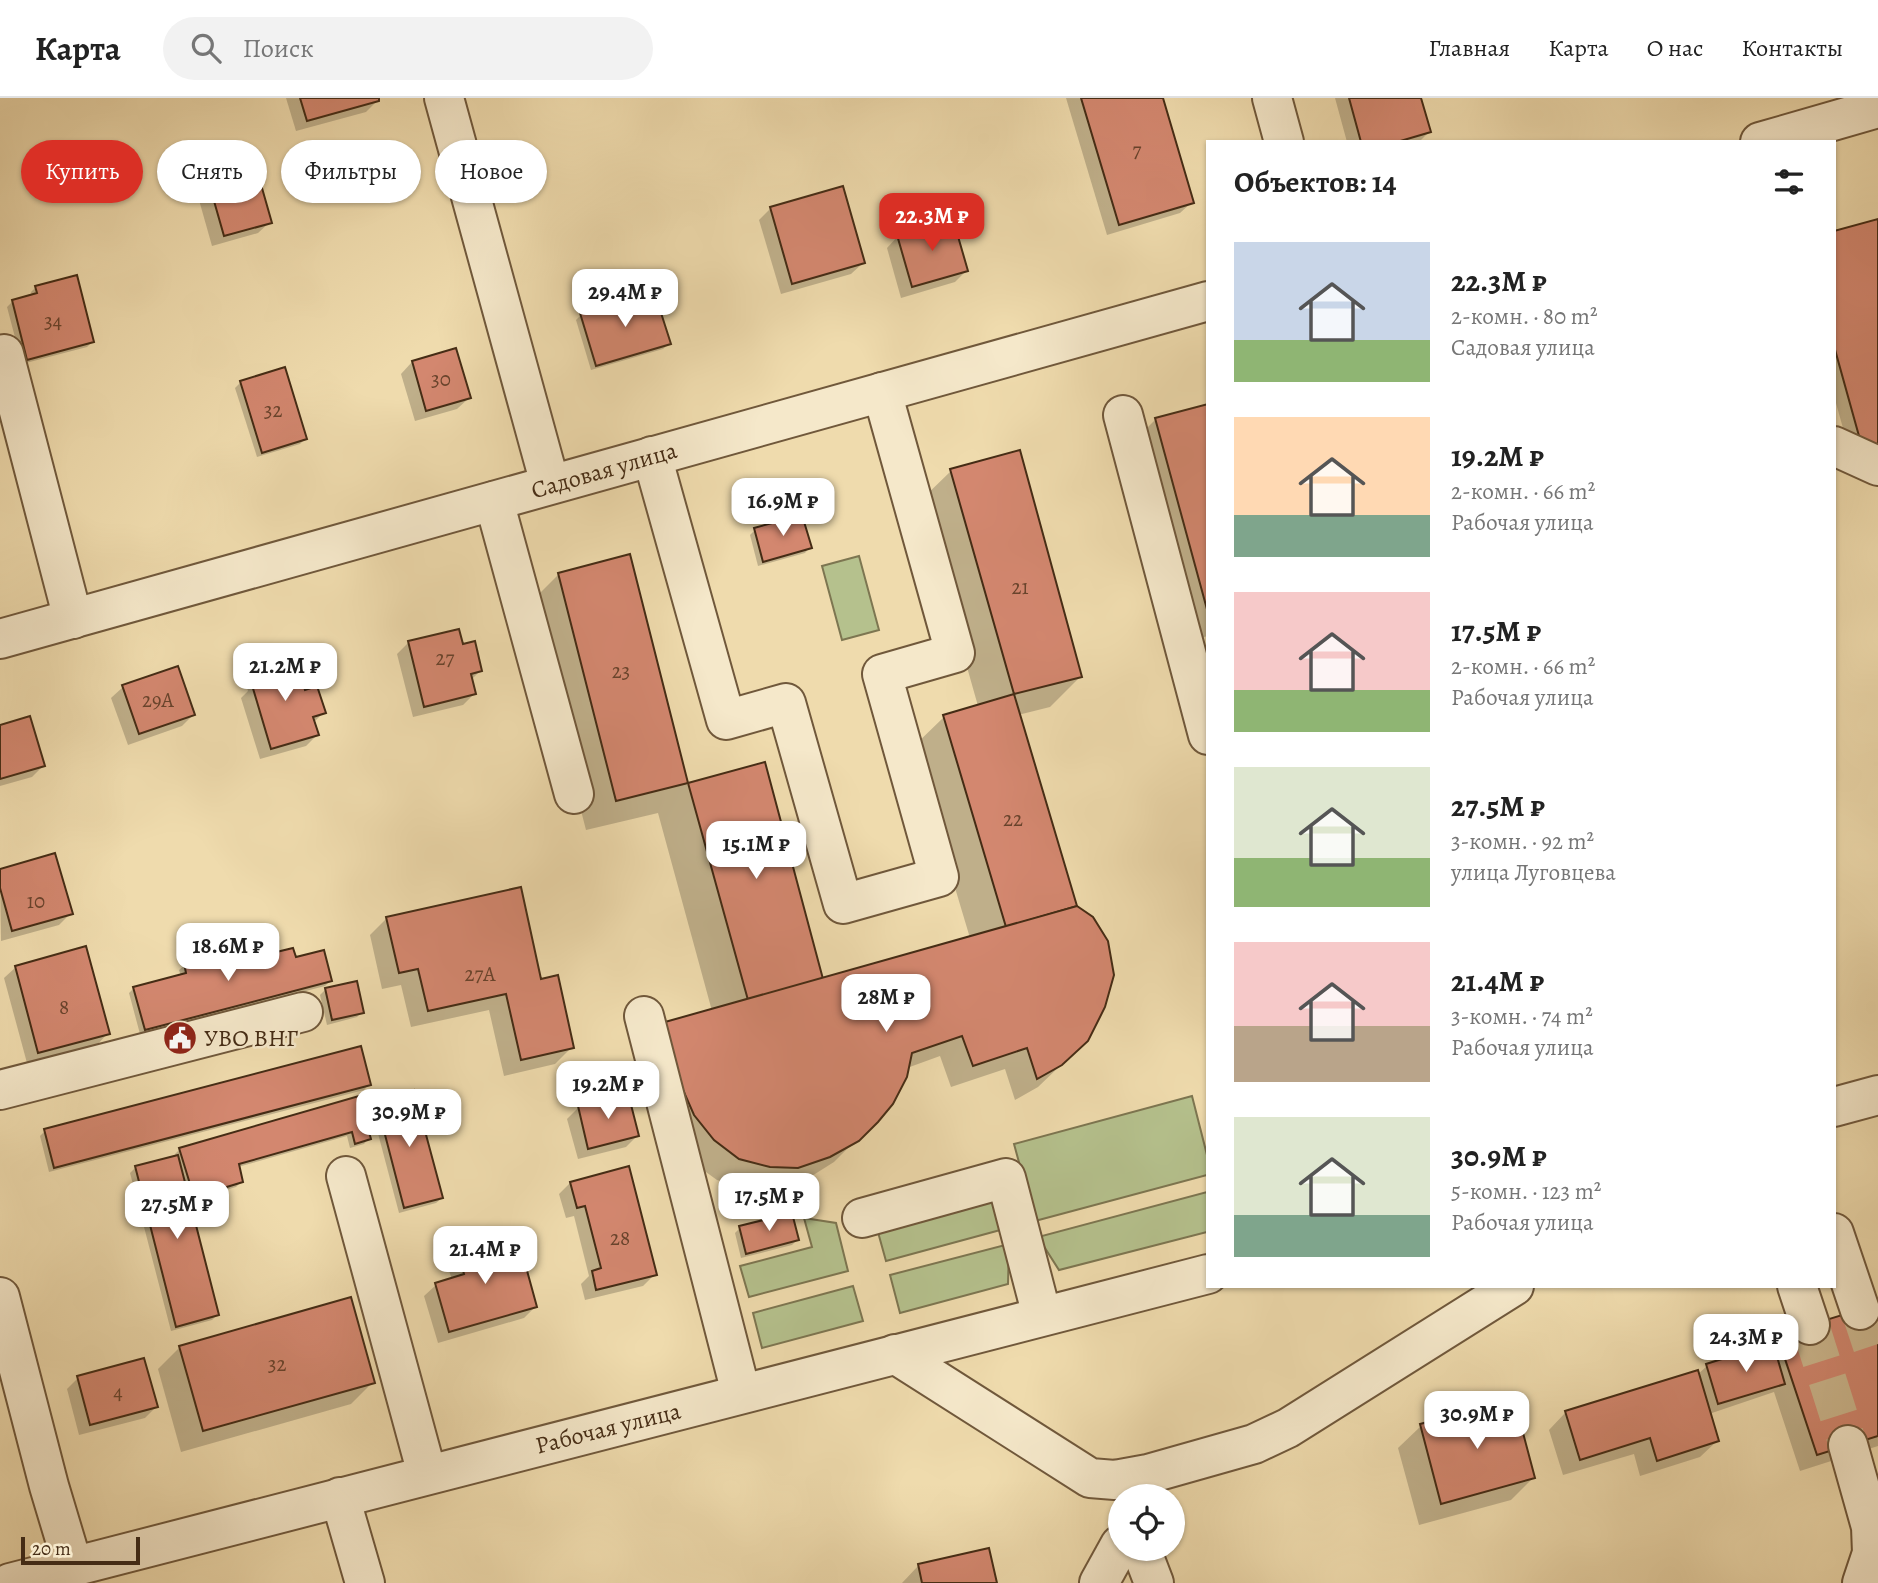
<!DOCTYPE html>
<html lang="ru">
<meta charset="utf-8">
<style>
:root{--surface:#fff;--page:#f2f2f2;--text:#222;--muted:#767676;--line:#e0e0e0;--accent:#d93025}
body{margin:0;font-family:Alegreya,serif;background:var(--page);color:var(--text);height:100vh;display:flex;flex-direction:column;font-size:26px;white-space:nowrap}
*{box-sizing:border-box;margin:0}
p{font-size:23px;color:var(--muted)}
.icon{flex:none;width:38px;height:38px;fill:none;stroke:currentColor;stroke-width:2;stroke-linecap:round;stroke-linejoin:round}
.map{position:relative;flex:1;overflow:hidden}
.panel{position:absolute;left:1206px;top:42px;width:630px;height:1148px;display:flex;flex-direction:column;background:var(--surface);border-radius:0px;box-shadow:0 2px 5px #0004}
.panel>*{flex:none}
.banner{position:absolute;left:21px;top:42px;width:665px;height:63px;display:flex;gap:14px}
.fabs{position:absolute;left:1108px;top:1386px;display:grid;gap:14px}
.fabs a{display:grid;place-items:center;width:77px;height:77px;border-radius:50%;background:var(--surface);box-shadow:0 2px 5px #0004;font-size:35px}
.scale{position:absolute;left:21px;bottom:18px;width:119px;box-sizing:border-box;padding-left:7px;border:4px solid #452c15;border-top:0;font-size:19px;line-height:24px;white-space:nowrap;color:#452c15;-webkit-text-stroke:5px #f5e8ca;paint-order:stroke}
.price{position:absolute;translate:-50% -60px;padding:0 16px;border-radius:14px;background:#fff;color:#222;font-size:23px;line-height:46px;filter:drop-shadow(0 2px 4px #0008)}
.price::after{content:'';position:absolute;left:50%;top:42px;width:21px;height:16px;margin-left:-10px;background:inherit;clip-path:polygon(0 0,100% 0,50% 100%)}
.price.selected{background:var(--accent);color:#fff}
ul{padding:0;list-style:none}
li{display:flex;align-items:center;gap:21px;height:175px;padding:0 28px}
li span{display:grid;place-items:center;flex:none;width:196px;height:140px;border-radius:0px;color:#555}
li>.icon{margin-inline-start:auto}
span .icon{width:84px;height:84px;fill:#fffc;stroke-width:1}
li b{font-size:30px}
h2{display:flex;justify-content:space-between;align-items:center;height:84px;padding:0 28px;font-size:30px}
.tag{padding:0 24px;border-radius:32px;background:var(--surface);box-shadow:0 2px 5px #0004;font-size:24px;line-height:63px}
.tag.selected{background:var(--accent);color:#fff}
header{display:flex;align-items:center;gap:42px;box-sizing:border-box;height:98px;padding:0 35px;background:var(--surface);border-bottom:2px solid var(--line)}
header strong{font-size:33px}
nav{display:flex;gap:38px;margin-inline-start:auto;font-size:24px}
.search{width:490px;height:63px;background:var(--page);display:flex;align-items:center;gap:18px;box-sizing:border-box;padding:0 24px;border-radius:38px;color:var(--muted);font-size:26px}
.map>svg:first-child{display:block}
.green{fill:#b5c18d;stroke:#7d7651;stroke-width:2}
.shadow{fill:#0003}
.building{fill:#d3876f;stroke:#452c15;stroke-width:2}
.lines{fill:none;stroke-linecap:round;stroke-linejoin:round}
.minor-tunnel{stroke:#cdb88f;stroke-width:38;stroke-dasharray:38 19;stroke-linecap:butt}
.minor-casing{stroke:#70583b;stroke-width:42}
.minor{stroke:#f5e8ca;stroke-width:38}
.labels{text-anchor:middle;dominant-baseline:central;stroke-width:5;stroke-linejoin:round;paint-order:stroke}
.number-label{font-size:21px;fill:#68432c}
.street-label{font-size:24px;fill:#452c15;stroke:#f5e8ca}
.poi-label{font-size:24px;fill:#452c15;stroke:#f5e8ca;text-anchor:start}
</style>
<header>
<strong>Карта</strong>
<div class="search"><svg class="icon" aria-label="search" viewBox="0 0 24 24"><circle cx="10" cy="10" r="6"/><path d="M15 15l6 6"/></svg>Поиск</div>
<nav><a>Главная</a><a>Карта</a><a>О нас</a><a>Контакты</a></nav>
</header>
<div class="map">
<svg width="1878" height="1485" viewBox="0 0 1878 1485">
<rect width="100%" height="100%" fill="#efdbad"/>
<filter id="stains"><feTurbulence type="fractalNoise" baseFrequency=".00286" numOctaves="4"/><feColorMatrix values="0 0 0 0 .2 0 0 0 0 .09 0 0 0 0 .02 0 0 0 .5 -.17"/></filter>
<radialGradient id="worn" r=".72"><stop offset=".6" stop-color="#630" stop-opacity="0"/><stop offset="1" stop-color="#630" stop-opacity=".3"/></radialGradient>
<g class="green">
<polygon points="859,458 879,532 842,542 822,468"/>
<polygon points="1192,998 1207,1057 1207,1077 1035,1123 1014,1046"/>
<polygon points="1207,1094 1207,1134 1059,1172 1038,1139"/>
<polygon points="994,1095 1004,1131 886,1163 876,1127"/>
<polygon points="804,1120 836,1125 848,1173 749,1199 740,1168 812,1149"/>
<polygon points="1009,1146 1008,1186 900,1215 890,1177"/>
<polygon points="853,1188 863,1223 762,1250 753,1215"/>
</g>
<g class="shadow">
<polygon points="286,0 377,0 378,2 366,14 296,33"/>
<polygon points="1066,0 1161,0 1192,104 1180,115 1107,137"/>
<polygon points="1335,0 1419,0 1429,34 1419,44 1347,44"/>
<polygon points="257,78 270,124 258,135 212,148 199,102 210,91"/>
<polygon points="841,90 863,165 851,176 781,196 759,122 770,111"/>
<polygon points="1878,122 1878,360 1853,366 1834,298 1834,135"/>
<polygon points="898,138 966,173 955,184 901,200 887,150"/>
<polygon points="36,189 92,244 87,249 22,266 7,209 12,204 32,199 31,194"/>
<polygon points="581,217 669,246 663,251 591,272 576,222"/>
<polygon points="412,264 469,300 457,311 415,323 401,276"/>
<polygon points="241,284 305,341 300,346 257,359 235,290"/>
<polygon points="1208,307 1208,538 1200,540 1144,333 1156,321"/>
<polygon points="951,373 1080,579 1050,609 1018,617 1087,942 1038,989 1015,1002 1005,971 951,989 940,958 907,970 857,1041 834,1064 807,1081 775,1091 748,1091 717,1082 692,1064 661,1014 712,913 658,715 586,732 528,507 559,476 628,459 687,687 763,666 822,882 970,840 913,649 944,619 978,608 920,403"/>
<polygon points="755,432 810,449 805,455 758,468 750,437"/>
<polygon points="408,545 462,548 480,573 471,582 474,596 463,607 413,619 397,556"/>
<polygon points="254,563 304,594 324,614 313,625 317,637 306,648 260,661 241,600 248,593 242,574"/>
<polygon points="123,589 193,617 182,628 128,647 111,600"/>
<polygon points="0,629 43,668 32,679 0,688"/>
<polygon points="0,772 71,815 59,827 1,843"/>
<polygon points="387,820 540,883 572,949 555,966 504,978 489,912 411,929 401,887 382,891 370,837"/>
<polygon points="263,860 294,862 331,882 325,888 140,936 129,895 134,890 181,878 179,872 185,867"/>
<polygon points="16,869 108,935 97,947 27,965 4,880"/>
<polygon points="356,885 362,914 357,919 327,927 320,897 325,892"/>
<polygon points="369,986 364,992 49,1074 40,1038 45,1033"/>
<polygon points="413,995 442,1100 436,1105 399,1115 371,1009 376,1004"/>
<polygon points="358,1000 369,1040 364,1046 350,1050 347,1038 238,1069 241,1084 236,1089 188,1103 217,1217 212,1222 171,1233 130,1075 135,1070 176,1059 175,1056 180,1051"/>
<polygon points="579,1009 637,1038 626,1049 578,1061 567,1021"/>
<polygon points="570,1085 655,1176 643,1188 585,1202 581,1186 589,1178 574,1118 566,1120 559,1096"/>
<polygon points="740,1130 797,1142 792,1147 741,1160 735,1135"/>
<polygon points="458,1152 506,1165 535,1209 524,1220 438,1245 424,1198 436,1187 452,1182 446,1163"/>
<polygon points="1878,1208 1878,1348 1800,1373 1774,1294 1709,1316 1717,1343 1700,1359 1640,1378 1634,1356 1563,1377 1549,1332 1565,1315 1697,1275 1697,1277 1707,1268 1767,1249 1778,1238"/>
<polygon points="180,1249 373,1284 351,1306 181,1354 158,1271"/>
<polygon points="78,1280 156,1309 145,1320 79,1337 67,1291"/>
<polygon points="1421,1328 1534,1379 1511,1402 1419,1427 1398,1350"/>
<polygon points="919,1467 995,1485 902,1485"/>
</g>
<g class="building">
<polygon points="300,0 379,0 379,3 307,23"/>
<polygon points="1081,0 1163,0 1194,105 1119,127"/>
<polygon points="1349,0 1421,0 1431,34 1397,44 1361,44"/>
<polygon points="258,76 272,125 224,138 210,89"/>
<polygon points="843,88 865,165 792,186 770,109"/>
<polygon points="953,121 968,173 912,189 897,137"/>
<polygon points="1878,121 1878,352 1864,356 1834,248 1834,133"/>
<polygon points="77,177 94,244 27,262 12,202 37,195 35,188"/>
<polygon points="654,193 671,246 596,268 580,215"/>
<polygon points="456,250 471,300 426,313 412,263"/>
<polygon points="285,269 307,341 262,355 240,283"/>
<polygon points="1208,306 1208,515 1155,320"/>
<polygon points="1020,352 1082,579 1014,596 950,371"/>
<polygon points="802,417 812,450 763,464 754,430"/>
<polygon points="630,456 688,685 616,703 558,475"/>
<polygon points="459,531 463,546 475,543 482,573 471,576 476,596 424,609 408,543"/>
<polygon points="278,553 286,578 299,573 305,592 317,588 326,615 313,619 319,637 271,651 252,587 260,584 253,561"/>
<polygon points="178,568 195,617 139,636 122,587"/>
<polygon points="1014,596 1077,808 1006,829 943,617"/>
<polygon points="30,618 45,668 0,681 0,627"/>
<polygon points="765,664 823,881 748,902 688,685"/>
<polygon points="55,755 73,816 12,833 0,790 0,771"/>
<polygon points="521,789 541,881 558,877 574,950 521,962 506,896 428,913 418,871 399,875 386,819"/>
<polygon points="1077,808 1093,819 1108,843 1114,877 1105,909 1088,943 1062,967 1037,981 1027,950 973,968 962,938 912,955 907,979 893,1006 878,1024 859,1043 830,1059 798,1070 770,1069 739,1061 714,1042 694,1017 683,992 665,924"/>
<polygon points="261,845 264,857 293,850 296,859 324,852 332,883 145,932 133,889 186,875 184,865"/>
<polygon points="86,848 110,936 38,955 15,868"/>
<polygon points="357,883 364,915 332,922 325,890"/>
<polygon points="361,948 371,987 54,1070 44,1031"/>
<polygon points="414,992 443,1100 404,1110 376,1002"/>
<polygon points="628,995 639,1038 588,1051 578,1008"/>
<polygon points="359,998 371,1041 355,1046 352,1034 239,1066 243,1084 194,1099 179,1050"/>
<polygon points="178,1057 219,1217 176,1229 135,1068"/>
<polygon points="629,1068 657,1177 596,1192 592,1173 601,1170 585,1108 577,1110 570,1084"/>
<polygon points="792,1115 799,1142 746,1156 739,1128"/>
<polygon points="500,1137 507,1163 523,1158 537,1209 449,1234 435,1185 464,1176 457,1150"/>
<polygon points="351,1199 375,1285 203,1333 179,1248"/>
<polygon points="1878,1206 1878,1338 1817,1357 1777,1237"/>
<polygon points="1773,1245 1785,1286 1718,1306 1706,1266"/>
<polygon points="144,1260 158,1309 90,1327 77,1278"/>
<polygon points="1698,1272 1719,1343 1657,1363 1650,1340 1580,1362 1565,1313"/>
<polygon points="1514,1301 1535,1380 1441,1406 1420,1326"/>
<polygon points="989,1450 997,1485 922,1485 918,1466"/>
</g>
<g class="lines">
<g class="minor-tunnel">
<polyline points="1860,1212 1878,1266"/>
<polyline points="1810,1227 1848,1347"/>
</g>
<g class="minor-casing">
<g id="minor">
<polyline points="444,0 550,386"/>
<polyline points="1272,0 1284,44"/>
<polyline points="1760,44 1878,10"/>
<polyline points="4,256 73,521"/>
<polyline points="1123,317 1208,637"/>
<polyline points="1834,348 1878,368"/>
<polyline points="652,358 726,622 786,605 843,806 939,779 882,576 955,555 882,294"/>
<polyline points="494,403 574,696"/>
<polyline points="0,541 1208,203"/>
<polyline points="644,918 741,1295"/>
<polyline points="0,992 303,914"/>
<polyline points="1834,1009 1878,997"/>
<polyline points="346,1078 427,1376"/>
<polyline points="862,1120 1006,1080 1042,1218"/>
<polyline points="1834,1135 1860,1212"/>
<polyline points="1797,1188 1810,1227"/>
<polyline points="0,1199 49,1388 73,1468"/>
<polyline points="895,1256 1090,1380 1115,1382 1148,1376 1254,1346 1288,1330 1514,1188"/>
<polyline points="1848,1347 1871,1429 1872,1455 1862,1485"/>
<polyline points="340,1399 365,1485"/>
<polyline points="1141,1451 1154,1485"/>
<polyline points="10,1485 1208,1176"/>
<polyline points="1099,1485 1120,1447"/>
</g>
</g>
<use href="#minor" class="minor"/>
</g>
<defs>
<g id="civic-disc" transform="scale(1.75)"><circle r="9.5" fill="#8f2418" stroke="#f5e8ca"/><path d="M-.6-6.5H3V-4.5H.6V-3L4-1V1h2V6H-6V1h2V-1L-.6-3ZM-1.2 2.5V6h2.4V2.5Z" fill="#fff"/></g>
</defs>
<g fill-rule="evenodd">
<use href="#civic-disc" x="180" y="940"/>
</g>
<g class="labels">
<g class="number-label">
<text x="1137" y="52">7</text>
<text x="53" y="223">34</text>
<text x="441" y="281">30</text>
<text x="273" y="312">32</text>
<text x="1020" y="489">21</text>
<text x="445" y="560">27</text>
<text x="621" y="573">23</text>
<text x="158" y="602">29А</text>
<text x="1013" y="721">22</text>
<text x="36" y="803">10</text>
<text x="480" y="876">27А</text>
<text x="64" y="909">8</text>
<text x="620" y="1140">28</text>
<text x="277" y="1266">32</text>
<text x="118" y="1294">4</text>
</g>
<g class="street-label">
<text transform="translate(604 372) rotate(-16)">Садовая улица</text>
<text transform="translate(608 1330) rotate(-14)">Рабочая улица</text>
</g>
<g class="poi-label">
<text x="204" y="940">УВО ВНГ</text>
</g>
</g>
<rect width="100%" height="100%" filter="url(#stains)"/>
<rect width="100%" height="100%" fill="url(#worn)"/>
</svg>
<div class="fabs">
<a><svg class="icon" aria-label="locate" viewBox="0 0 24 24"><circle cx="12" cy="12" r="6"/><path d="M12 2v4M12 18v4M2 12h4M18 12h4"/></svg></a>
</div>
<div class="scale">20 m</div>
<b class="price selected" style="left:932px;top:155px">22.3M ₽</b>
<b class="price" style="left:625px;top:231px">29.4M ₽</b>
<b class="price" style="left:783px;top:440px">16.9M ₽</b>
<b class="price" style="left:285px;top:605px">21.2M ₽</b>
<b class="price" style="left:756px;top:783px">15.1M ₽</b>
<b class="price" style="left:228px;top:885px">18.6M ₽</b>
<b class="price" style="left:886px;top:936px">28M ₽</b>
<b class="price" style="left:608px;top:1023px">19.2M ₽</b>
<b class="price" style="left:409px;top:1051px">30.9M ₽</b>
<b class="price" style="left:769px;top:1135px">17.5M ₽</b>
<b class="price" style="left:177px;top:1143px">27.5M ₽</b>
<b class="price" style="left:485px;top:1188px">21.4M ₽</b>
<b class="price" style="left:1746px;top:1276px">24.3M ₽</b>
<b class="price" style="left:1477px;top:1353px">30.9M ₽</b>
<div class="banner">
<a class="tag selected">Купить</a>
<a class="tag">Снять</a>
<a class="tag">Фильтры</a>
<a class="tag">Новое</a>
</div>
<section class="panel">
<h2>Объектов: 14<svg class="icon" aria-label="filters" viewBox="0 0 24 24"><path d="M4 7h16M4 17h16"/><circle cx="9" cy="7" r="2"/><circle cx="15" cy="17" r="2"/></svg></h2>
<ul>
<li><span style="background:linear-gradient(#c9d6e8 70%,#8fb573 0)"><svg class="icon" aria-label="home" viewBox="0 0 24 24"><path d="M3 11l9-7 9 7M6 9v11h12V9"/></svg></span><div><b>22.3M ₽</b><p>2-комн. · 80 m²</p><p>Садовая улица</p></div></li>
<li><span style="background:linear-gradient(#ffd9b3 70%,#7fa58c 0)"><svg class="icon" aria-label="home" viewBox="0 0 24 24"><path d="M3 11l9-7 9 7M6 9v11h12V9"/></svg></span><div><b>19.2M ₽</b><p>2-комн. · 66 m²</p><p>Рабочая улица</p></div></li>
<li><span style="background:linear-gradient(#f6c9c9 70%,#8fb573 0)"><svg class="icon" aria-label="home" viewBox="0 0 24 24"><path d="M3 11l9-7 9 7M6 9v11h12V9"/></svg></span><div><b>17.5M ₽</b><p>2-комн. · 66 m²</p><p>Рабочая улица</p></div></li>
<li><span style="background:linear-gradient(#dfe7d0 65%,#8fb573 0)"><svg class="icon" aria-label="home" viewBox="0 0 24 24"><path d="M3 11l9-7 9 7M6 9v11h12V9"/></svg></span><div><b>27.5M ₽</b><p>3-комн. · 92 m²</p><p>улица Луговцева</p></div></li>
<li><span style="background:linear-gradient(#f6c9c9 60%,#b9a48a 0)"><svg class="icon" aria-label="home" viewBox="0 0 24 24"><path d="M3 11l9-7 9 7M6 9v11h12V9"/></svg></span><div><b>21.4M ₽</b><p>3-комн. · 74 m²</p><p>Рабочая улица</p></div></li>
<li><span style="background:linear-gradient(#dfe7d0 70%,#7fa58c 0)"><svg class="icon" aria-label="home" viewBox="0 0 24 24"><path d="M3 11l9-7 9 7M6 9v11h12V9"/></svg></span><div><b>30.9M ₽</b><p>5-комн. · 123 m²</p><p>Рабочая улица</p></div></li>
</ul>
</section>
</div>
